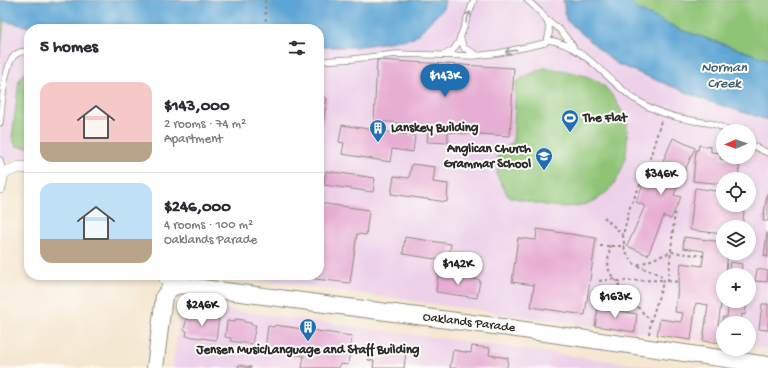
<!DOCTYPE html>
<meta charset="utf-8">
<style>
:root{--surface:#fff;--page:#f7f7f7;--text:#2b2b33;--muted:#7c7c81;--line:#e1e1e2;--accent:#1f6fb2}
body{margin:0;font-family:"Gochi Hand",sans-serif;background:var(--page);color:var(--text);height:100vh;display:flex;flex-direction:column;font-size:15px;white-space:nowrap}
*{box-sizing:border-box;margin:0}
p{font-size:13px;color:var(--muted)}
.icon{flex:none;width:22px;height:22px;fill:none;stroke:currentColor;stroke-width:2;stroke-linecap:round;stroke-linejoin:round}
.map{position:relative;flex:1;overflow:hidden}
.sheet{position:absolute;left:24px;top:24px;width:300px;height:256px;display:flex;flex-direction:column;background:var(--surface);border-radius:16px;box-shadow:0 2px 6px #0003}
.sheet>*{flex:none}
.needle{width:26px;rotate:268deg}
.tools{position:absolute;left:716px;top:124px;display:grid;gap:8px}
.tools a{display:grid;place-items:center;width:40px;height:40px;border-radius:50%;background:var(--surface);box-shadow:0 2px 6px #0003;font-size:20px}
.price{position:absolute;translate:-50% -34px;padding:0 9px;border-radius:14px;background:#fff;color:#222;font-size:13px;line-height:26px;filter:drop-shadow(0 1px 2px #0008)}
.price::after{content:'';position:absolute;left:50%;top:24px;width:12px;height:9px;margin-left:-6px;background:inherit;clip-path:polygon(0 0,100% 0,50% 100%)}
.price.selected{background:var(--accent);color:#fff}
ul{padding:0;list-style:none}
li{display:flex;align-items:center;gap:12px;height:100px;padding:0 16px}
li+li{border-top:1px solid var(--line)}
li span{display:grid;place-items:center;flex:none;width:112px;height:80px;border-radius:12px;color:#555}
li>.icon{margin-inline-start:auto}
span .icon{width:48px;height:48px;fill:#fffc;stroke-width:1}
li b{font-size:17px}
h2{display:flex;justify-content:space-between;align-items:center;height:48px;padding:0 16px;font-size:17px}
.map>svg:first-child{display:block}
.built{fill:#edd1e9;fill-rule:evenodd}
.green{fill:#8fc476;stroke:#5d7850}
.water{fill:#5da5d4;stroke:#446880}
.building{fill:#e7aed3}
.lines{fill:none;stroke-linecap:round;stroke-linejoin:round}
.lane-casing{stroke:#90897e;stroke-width:7}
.street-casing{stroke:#90897e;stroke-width:12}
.secondary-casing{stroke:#90897e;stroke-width:18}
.path{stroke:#90897e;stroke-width:2;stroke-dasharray:3 3;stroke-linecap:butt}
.lane{stroke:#fff;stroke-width:5.5}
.street{stroke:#fff;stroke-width:11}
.secondary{stroke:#fff;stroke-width:16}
.oneway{stroke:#a0a0a0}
.labels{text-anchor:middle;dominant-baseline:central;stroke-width:4;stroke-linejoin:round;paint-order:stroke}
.poi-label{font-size:13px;font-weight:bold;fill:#2b2b2b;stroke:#fdfcf7;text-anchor:start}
.street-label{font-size:13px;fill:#2b2b2b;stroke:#fdfcf7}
.water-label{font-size:14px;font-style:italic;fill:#3f5c6f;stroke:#fdfcf7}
</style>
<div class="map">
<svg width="768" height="368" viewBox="0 0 768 368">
<rect width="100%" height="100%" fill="#fdfcf7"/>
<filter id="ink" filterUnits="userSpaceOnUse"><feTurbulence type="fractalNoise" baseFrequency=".025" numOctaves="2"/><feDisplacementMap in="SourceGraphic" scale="8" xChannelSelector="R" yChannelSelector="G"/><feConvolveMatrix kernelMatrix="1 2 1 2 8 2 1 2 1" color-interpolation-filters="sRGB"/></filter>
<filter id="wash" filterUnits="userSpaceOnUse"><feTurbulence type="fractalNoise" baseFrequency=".012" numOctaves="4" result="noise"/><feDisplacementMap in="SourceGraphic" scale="16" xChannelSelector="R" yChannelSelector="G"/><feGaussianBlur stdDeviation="0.9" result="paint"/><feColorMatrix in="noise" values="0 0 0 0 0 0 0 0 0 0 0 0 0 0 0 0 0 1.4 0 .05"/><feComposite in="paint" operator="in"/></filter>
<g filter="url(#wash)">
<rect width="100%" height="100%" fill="#f5e7d0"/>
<g class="built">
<path d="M11,0H563L566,20L617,64L710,102L768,120V349L749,346V323H723V343L716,342V343L226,275H319V29H29V156H25L0,163V54L4,21ZM723,131H749V157H723ZM723,179H749V205H723ZM723,227H749V253H723ZM723,275H749V301H723Z"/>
<polygon points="186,304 662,368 172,368 181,308"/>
</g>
<g class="green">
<polygon points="629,0 768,0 768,59 681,30 639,10"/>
<polygon points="0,19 4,21 0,54"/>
<polygon points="29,67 29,148 16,146 12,138 19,80"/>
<path d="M545,68C563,70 592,74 605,87C613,95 624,113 627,124C628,128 627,134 627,139C627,165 616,193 589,203C563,212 533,203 508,196L497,175L498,156L513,142L516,83L525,76Z"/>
</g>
<g class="water">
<polygon points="0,0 445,0 443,9 414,38 356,47 319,47 319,29 38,29 4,21 0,19"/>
<polygon points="563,0 629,0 639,10 681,30 768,59 768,120 710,102 617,64 566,20"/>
</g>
<g id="blocks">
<g class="building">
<polygon points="377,60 514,68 510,136 448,132 448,143 427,142 428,131 418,130 419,124 374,121"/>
<polygon points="319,96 327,98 320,139 319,139"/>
<polygon points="342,125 415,136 413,152 392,149 390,162 342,154 344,143 339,142"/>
<polygon points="673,138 695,148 674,195 681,197 675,210 671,219 664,216 648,255 627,246 645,206 636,202 644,182 652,186"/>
<polygon points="699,145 711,147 711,152 721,153 720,159 740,161 738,179 723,179 723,184 693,181 696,150 698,150"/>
<polygon points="412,164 435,167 433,182 448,184 447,202 391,194 394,176 409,178"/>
<polygon points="319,168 321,169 320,180 319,180"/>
<polygon points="326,171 375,178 373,192 324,185"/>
<polygon points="695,188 723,192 723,205 745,205 742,227 723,227 723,234 690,230"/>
<polygon points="767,194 768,194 768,221 763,221"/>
<polygon points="319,203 369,210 366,235 357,234 350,283 315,279 316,275 319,275"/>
<polygon points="537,229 596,238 585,315 531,307 534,285 512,282 518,238 536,240"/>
<polygon points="767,233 768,233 768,257 764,256"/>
<polygon points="405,237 451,244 448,261 403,254"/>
<polygon points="684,237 723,242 723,253 728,253 726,270 729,270 730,262 742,264 741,275 725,273 725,275 723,275 723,291 718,325 723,325 723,343 703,341 708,305 696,303 691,340 657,335 660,319 681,322 683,313 675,312 681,263 702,266 704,251 683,248"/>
<polygon points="757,269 768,271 767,282 755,281"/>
<polygon points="438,274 480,280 477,298 436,292"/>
<polygon points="729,301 747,301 745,315 742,314 741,323 722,323 723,317 727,317"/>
<polygon points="600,302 613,303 612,310 637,314 635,332 595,326 598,309 599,309"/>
<polygon points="762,304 768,304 768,330 759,329"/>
<polygon points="202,315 219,317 216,340 186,336 187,331 184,330 187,317 201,318"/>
<polygon points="235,319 244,320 244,322 251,323 251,325 256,325 252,344 230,341 231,338 225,337 227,321 235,322"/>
<polygon points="275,325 352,336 348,365 340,364 339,368 302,368 304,356 271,352 271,350 265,349 268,326 274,327"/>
<polygon points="472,346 490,348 489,355 508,358 507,368 450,368 453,350 471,353"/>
<polygon points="370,348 406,352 404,368 373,368 374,361 368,360"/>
<polygon points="239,365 251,367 251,368 238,368"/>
</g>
</g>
</g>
<g filter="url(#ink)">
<use href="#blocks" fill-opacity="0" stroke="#90897e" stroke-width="1"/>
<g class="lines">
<g class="lane-casing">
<g id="lane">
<polyline points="549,21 560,30 573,46"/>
<polyline points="460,37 464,48 477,55"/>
<path d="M548,40C584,45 605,78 633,98C650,109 670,117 690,120C704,123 715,122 728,131"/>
<polyline points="444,55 453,50 458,43 474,0"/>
<path d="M319,61L353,59L396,54L474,56L499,53L545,43C548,40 548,38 549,34C551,19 538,10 527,0"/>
<path d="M0,123C2,107 4,66 14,56C18,52 24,51 29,52"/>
<polyline points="749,144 768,153"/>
<polyline points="0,160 3,173"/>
</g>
</g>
<g class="street-casing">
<g id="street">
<polyline points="0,188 3,173 19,167 29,168"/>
<polyline points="163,275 170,289"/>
</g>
</g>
<g class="secondary-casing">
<polyline id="secondary" points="155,368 164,296 170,289 179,285 510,328 768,365"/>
</g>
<g class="path">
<polyline points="265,0 266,29"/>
<polyline points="604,217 623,235"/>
<path d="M611,245C609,253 607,262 609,270C611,279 643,313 651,321"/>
<polyline points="600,246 625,246"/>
<polyline points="638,265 671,252 704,256"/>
<polyline points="599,281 613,279"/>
<polyline points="617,281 664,280"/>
<polyline points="668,281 675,210"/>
<polyline points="668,281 679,282"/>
<polyline points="649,334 651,321 664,280 659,274 635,265 625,251 623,235 630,207 646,172 661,121"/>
</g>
<use href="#lane" class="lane"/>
<use href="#street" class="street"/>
<use href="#secondary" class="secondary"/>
</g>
<defs><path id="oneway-shaft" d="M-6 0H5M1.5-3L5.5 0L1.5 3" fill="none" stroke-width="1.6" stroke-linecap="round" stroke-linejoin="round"/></defs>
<g class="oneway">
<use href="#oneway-shaft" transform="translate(468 17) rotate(-69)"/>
<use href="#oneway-shaft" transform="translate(511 51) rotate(168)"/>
</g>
</g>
<defs>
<g id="stadium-pin" transform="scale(0.9)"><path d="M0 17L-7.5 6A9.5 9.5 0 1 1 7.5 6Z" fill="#1f6fb2" stroke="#fdfcf7"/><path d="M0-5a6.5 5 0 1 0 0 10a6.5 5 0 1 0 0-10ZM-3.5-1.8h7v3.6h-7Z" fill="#fff"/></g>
<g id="building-pin" transform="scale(0.9)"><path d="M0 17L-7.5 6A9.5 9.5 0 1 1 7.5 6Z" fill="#1f6fb2" stroke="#fdfcf7"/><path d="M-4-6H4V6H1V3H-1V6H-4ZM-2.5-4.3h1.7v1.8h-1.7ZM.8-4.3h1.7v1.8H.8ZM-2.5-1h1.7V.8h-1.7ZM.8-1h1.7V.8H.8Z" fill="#fff"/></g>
<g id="school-pin" transform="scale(0.9)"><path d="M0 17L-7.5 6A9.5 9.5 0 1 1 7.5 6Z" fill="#1f6fb2" stroke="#fdfcf7"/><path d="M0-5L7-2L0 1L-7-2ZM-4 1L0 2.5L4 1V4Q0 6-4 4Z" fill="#fff"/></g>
</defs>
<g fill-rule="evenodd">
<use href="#stadium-pin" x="570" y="118"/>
<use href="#building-pin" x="378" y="128"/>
<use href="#school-pin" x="544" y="156"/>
<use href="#building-pin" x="308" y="327"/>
</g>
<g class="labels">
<g class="poi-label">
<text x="583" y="118">The Flat</text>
<text x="391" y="128">Lanskey Building</text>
<text x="531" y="149" text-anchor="end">Anglican Church<tspan x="531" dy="15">Grammar School</tspan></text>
<text x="308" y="350" text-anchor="middle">Jensen Music/Language and Staff Building</text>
</g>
<g class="street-label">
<text transform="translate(469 323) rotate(7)">Oaklands Parade</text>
</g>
<g class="water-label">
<text x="724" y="68">Norman<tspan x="724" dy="16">Creek</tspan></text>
</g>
</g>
</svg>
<div class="tools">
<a><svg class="needle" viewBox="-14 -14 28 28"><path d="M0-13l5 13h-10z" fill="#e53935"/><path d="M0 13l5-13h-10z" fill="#7c7c81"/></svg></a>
<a><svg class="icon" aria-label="locate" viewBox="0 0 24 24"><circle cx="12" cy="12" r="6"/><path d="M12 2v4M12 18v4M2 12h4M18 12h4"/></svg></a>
<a><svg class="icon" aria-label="layers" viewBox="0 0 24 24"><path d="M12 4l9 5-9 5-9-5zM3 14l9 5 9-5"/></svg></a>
<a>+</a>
<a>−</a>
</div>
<b class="price selected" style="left:445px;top:98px">$143K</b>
<b class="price" style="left:661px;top:196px">$346K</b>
<b class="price" style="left:458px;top:286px">$142K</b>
<b class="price" style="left:615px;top:319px">$163K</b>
<b class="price" style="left:202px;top:327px">$246K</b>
<section class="sheet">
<h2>5 homes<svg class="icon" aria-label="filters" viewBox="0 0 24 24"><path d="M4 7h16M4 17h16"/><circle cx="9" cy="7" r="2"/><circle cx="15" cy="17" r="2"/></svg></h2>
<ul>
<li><span style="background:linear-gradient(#f6c9c9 75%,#b9a48a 0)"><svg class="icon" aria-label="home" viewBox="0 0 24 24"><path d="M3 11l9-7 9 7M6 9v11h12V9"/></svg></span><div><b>$143,000</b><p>2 rooms · 74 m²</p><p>Apartment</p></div></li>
<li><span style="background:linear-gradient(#bfe0f5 70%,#b9a48a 0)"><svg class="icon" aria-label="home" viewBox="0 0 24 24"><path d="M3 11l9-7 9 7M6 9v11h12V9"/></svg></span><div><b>$246,000</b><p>4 rooms · 100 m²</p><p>Oaklands Parade</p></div></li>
</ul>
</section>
</div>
